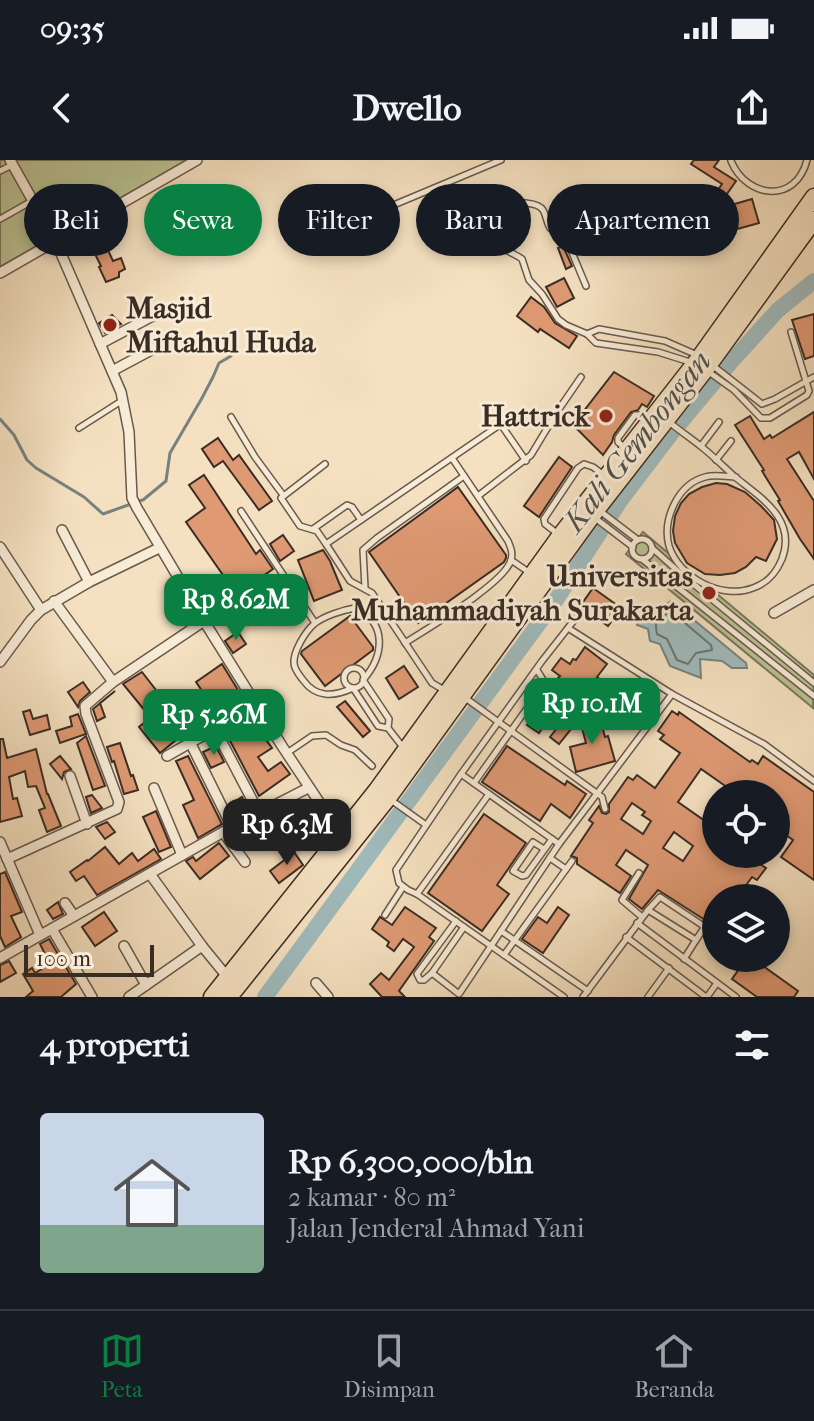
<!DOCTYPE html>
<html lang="id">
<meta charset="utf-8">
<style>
:root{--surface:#171b24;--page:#242831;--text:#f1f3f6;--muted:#9ea1a6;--line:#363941;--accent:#0b8043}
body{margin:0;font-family:"IM FELL French Canon",serif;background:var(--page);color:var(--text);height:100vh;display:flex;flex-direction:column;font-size:30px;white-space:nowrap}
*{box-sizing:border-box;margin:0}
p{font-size:26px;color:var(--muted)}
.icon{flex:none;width:44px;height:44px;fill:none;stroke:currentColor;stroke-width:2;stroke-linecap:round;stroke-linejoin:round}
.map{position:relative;height:837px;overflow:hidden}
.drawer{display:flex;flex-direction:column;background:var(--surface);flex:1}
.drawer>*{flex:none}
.hud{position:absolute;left:24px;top:24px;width:766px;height:72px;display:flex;gap:16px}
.controls{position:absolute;left:702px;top:620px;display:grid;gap:16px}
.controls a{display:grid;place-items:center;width:88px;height:88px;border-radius:50%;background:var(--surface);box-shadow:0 4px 12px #0003;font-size:40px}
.scale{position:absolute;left:24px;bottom:20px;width:130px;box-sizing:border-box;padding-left:8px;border:4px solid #392c25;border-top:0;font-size:22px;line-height:28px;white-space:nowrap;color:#392c25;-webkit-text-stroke:6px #f8ecd7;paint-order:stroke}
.price{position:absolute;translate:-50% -68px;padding:0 18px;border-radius:16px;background:var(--accent);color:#fff;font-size:26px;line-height:52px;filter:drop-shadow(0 2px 4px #0008)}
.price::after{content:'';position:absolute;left:50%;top:48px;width:24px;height:18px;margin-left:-12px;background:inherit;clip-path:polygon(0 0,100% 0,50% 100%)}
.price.current{background:#222;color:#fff}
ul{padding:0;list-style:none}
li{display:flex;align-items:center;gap:24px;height:200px;padding:0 40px}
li+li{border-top:2px solid var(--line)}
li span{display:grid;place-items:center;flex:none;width:224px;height:160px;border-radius:8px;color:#555}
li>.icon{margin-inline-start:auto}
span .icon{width:96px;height:96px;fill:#fffc;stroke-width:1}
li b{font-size:34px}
h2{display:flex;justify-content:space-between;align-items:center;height:96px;padding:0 40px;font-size:34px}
.chip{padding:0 28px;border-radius:36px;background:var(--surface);box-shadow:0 4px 12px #0003;font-size:28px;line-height:72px}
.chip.current{background:var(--accent);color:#fff}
.status{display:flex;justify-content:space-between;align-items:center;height:56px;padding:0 40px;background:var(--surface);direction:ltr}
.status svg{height:22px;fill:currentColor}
header{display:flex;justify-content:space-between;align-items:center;height:104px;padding:0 40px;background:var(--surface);font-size:36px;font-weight:700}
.dock{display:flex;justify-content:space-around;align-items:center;height:112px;border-top:2px solid var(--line);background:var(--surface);font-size:22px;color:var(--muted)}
.dock a{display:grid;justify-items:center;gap:4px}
.dock .current{color:var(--accent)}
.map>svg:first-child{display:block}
.green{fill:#bac394;stroke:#7a785c;stroke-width:2}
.water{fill:#a0bbbd;stroke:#778280;stroke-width:2}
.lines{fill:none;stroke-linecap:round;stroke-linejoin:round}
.shore{stroke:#6c7471;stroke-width:2}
.stream{stroke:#778280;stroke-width:3}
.river{stroke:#a0bbbd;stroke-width:16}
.building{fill:#df9a74;stroke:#392c25;stroke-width:2;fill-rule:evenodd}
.lane-casing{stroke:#68594c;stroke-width:8}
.street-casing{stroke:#68594c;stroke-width:12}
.highway-casing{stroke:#392c25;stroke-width:19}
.lane{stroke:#f8ecd7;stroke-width:5}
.street{stroke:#f8ecd7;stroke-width:9}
.highway{stroke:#f5e1c1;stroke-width:16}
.poi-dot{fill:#8f2418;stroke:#f8ecd7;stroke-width:3}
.labels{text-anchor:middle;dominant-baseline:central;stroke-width:6;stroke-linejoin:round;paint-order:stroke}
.poi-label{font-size:30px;font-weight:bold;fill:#392c25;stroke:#f8ecd7;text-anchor:end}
.water-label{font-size:32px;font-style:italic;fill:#53504b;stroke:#f8ecd7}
</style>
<div class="status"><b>09:35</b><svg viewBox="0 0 49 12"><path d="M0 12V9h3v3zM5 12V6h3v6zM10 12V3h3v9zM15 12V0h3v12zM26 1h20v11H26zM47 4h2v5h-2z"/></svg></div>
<header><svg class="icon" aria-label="back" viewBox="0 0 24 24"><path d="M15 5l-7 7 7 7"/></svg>Dwello<svg class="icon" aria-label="share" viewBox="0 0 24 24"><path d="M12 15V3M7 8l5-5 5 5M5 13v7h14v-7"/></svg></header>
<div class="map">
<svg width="814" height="837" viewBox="0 0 814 837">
<rect width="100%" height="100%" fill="#f5e1c1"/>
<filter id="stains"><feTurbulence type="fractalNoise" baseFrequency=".0025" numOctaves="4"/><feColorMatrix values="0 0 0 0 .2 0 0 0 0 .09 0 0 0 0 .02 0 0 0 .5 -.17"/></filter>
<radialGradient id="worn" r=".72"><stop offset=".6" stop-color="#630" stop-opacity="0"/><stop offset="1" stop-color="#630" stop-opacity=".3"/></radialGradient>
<g class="green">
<polygon points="0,0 187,0 0,107"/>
<polygon points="643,372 814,515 813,548 626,394"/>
</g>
<polygon class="water" points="671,441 746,503 747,508 732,508 722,501 700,499 701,518 670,506 660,484 650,481 648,469 637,465 641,454 646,449 655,452"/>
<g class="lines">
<path class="shore" d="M669,452L673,453L711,485L712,490L696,493L688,504L677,500L667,479L657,474C654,459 657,461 669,452Z"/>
<g class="stream">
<polyline points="0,259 14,275 27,300 36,308 84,337 103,354 131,344"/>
<polyline points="138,341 143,340 166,321 170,293 202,238 213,217 219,203 231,196"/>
</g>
<polyline class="river" points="265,837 556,440 620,341 674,270 730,203 778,150 814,121"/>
</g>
<g class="building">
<polygon points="694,0 719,0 714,7 736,21 715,51 707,46 722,24 691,4"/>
<polygon points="752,39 759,63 730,71 724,47"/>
<polygon points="97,66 113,101 121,98 125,109 119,112 119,117 106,122 99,107 101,106 88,80 71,89 68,83"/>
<polygon points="563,86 572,106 566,109 558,88"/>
<polygon points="564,118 574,138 557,147 546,127"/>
<polygon points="531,137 544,147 555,163 577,176 569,188 540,169 538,172 517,156"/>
<polygon points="814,154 814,196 805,199 792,160"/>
<polygon points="112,155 121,164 105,173 99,163"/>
<polygon points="614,212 654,236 647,247 642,244 638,250 631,252 614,275 612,282 603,295 573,265"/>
<polygon points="814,252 814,319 799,292 787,299 814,341 814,399 800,379 778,341 780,340 762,311 764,310 735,265 750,256 764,279 770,275 772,278"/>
<polygon points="218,278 233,300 239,295 272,341 259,350 223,301 214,307 202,289"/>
<polygon points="559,297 572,307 539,357 524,346"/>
<polygon points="204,315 256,394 260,390 273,409 252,424 260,435 245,446 240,439 211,459 198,436 225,418 186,362 205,348 189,325"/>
<polygon points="716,323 727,324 745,332 761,346 774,360 777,379 766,401 756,397 746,407 735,413 720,415 705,414 687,403 675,383 673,371 675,356 681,343 689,334 702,327"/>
<polygon points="458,327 506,395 506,398 504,402 418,463 369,392"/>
<polygon points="283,375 294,391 280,401 270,384"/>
<polygon points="323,390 330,401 342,430 314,441 298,400"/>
<polygon points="593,428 621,448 608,466 587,451 585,445 581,445"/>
<polygon points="350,456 373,487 373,490 325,526 301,494 302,491"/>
<polygon points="238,472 246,484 233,493 225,481"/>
<polygon points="585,487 607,504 597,517 624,537 610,557 583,538 572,553 559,543 539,573 527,565 546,537 548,539 561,520 558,518 560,516 552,510 561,498 570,504 573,499 576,500"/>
<polygon points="222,504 246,543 220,557 196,522"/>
<polygon points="404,506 418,527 399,539 386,518"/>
<polygon points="142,512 163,539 146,552 123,524"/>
<polygon points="83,522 90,532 80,541 78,547 68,532"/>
<polygon points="115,531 100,543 105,557 97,561 93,549"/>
<polygon points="345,541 370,571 363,577 337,547"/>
<polygon points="30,550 33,559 47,555 50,569 30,575 23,552"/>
<polygon points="173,551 186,569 174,577 176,580 160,593 139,567 155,554 161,561"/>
<path d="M672,551L678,555L679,552L750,602L752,600L758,604L763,596L814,632V720L781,697L793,680L783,673L776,682V634H729L731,630L701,609L678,642L708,663L716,652V694H768L760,704L766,708L757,720L752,717L737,738H716V767L658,730L642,749L629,739L648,705L626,690L616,705L631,716L620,733L577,704V698L571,696L593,663L589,660L599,646L602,653L606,654L609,652V644L628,617L633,620L637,615L655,628L680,593L660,579L664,575L658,571ZM632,643L645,652L642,655L651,661L643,674L621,659ZM674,672L693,686L683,701L663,688Z"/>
<polygon points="570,552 579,559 559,584 550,577"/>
<polygon points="78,554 86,574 60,583 56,571 72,566 70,557"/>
<polygon points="599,555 605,577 608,576 615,601 576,612 570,587 586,583 580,560"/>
<polygon points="250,558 272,588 258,597 268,611 281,602 290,614 259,636 227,575"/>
<polygon points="86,576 105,626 93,630 77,583"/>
<polygon points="0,579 3,579 7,598 36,589 47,634 48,634 61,666 47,672 39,650 45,648 36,626 28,627 25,611 9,617 13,639 17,638 22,656 0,662"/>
<polygon points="120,583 131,616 133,615 138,630 124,634 114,601 112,602 107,587"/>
<polygon points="216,586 224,602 211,608 203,592"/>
<polygon points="507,586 565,625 567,621 586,634 570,658 551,644 540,661 482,622"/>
<polygon points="60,596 71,609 64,612 62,619 50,604"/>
<polygon points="188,596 222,664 198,678 183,645 194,640 176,601"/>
<polygon points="92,635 102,648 91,653 86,637"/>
<polygon points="242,637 249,650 235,657 229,645"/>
<polygon points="299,641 305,650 296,657 288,646"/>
<polygon points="156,651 171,687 159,692 143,657"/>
<polygon points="484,654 526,683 497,725 509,734 482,771 428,733"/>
<polygon points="267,658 276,668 269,675 260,664"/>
<polygon points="107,662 115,672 105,679 96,667"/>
<polygon points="219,683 229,696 200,719 186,701 193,697 196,701"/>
<polygon points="105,687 119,704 132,693 138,701 154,689 161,699 97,735 84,716 76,721 70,712 87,700 88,701"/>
<polygon points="292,689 303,705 279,723 270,711 287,698 285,694"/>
<polygon points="5,712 22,752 11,756 21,777 5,787 0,776 0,714"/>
<polygon points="58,742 63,754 53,759 47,750"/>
<polygon points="405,747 436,768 429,777 434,781 399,831 405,837 382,837 370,824 381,813 389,820 414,787 403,779 394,791 387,786 389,782 372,769 380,757 392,765"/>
<polygon points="558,747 569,755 543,793 522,779 538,757 547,763"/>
<polygon points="104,752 117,771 95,786 82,767"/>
<polygon points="49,779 76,824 61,837 26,837 33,831 23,814 32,808 35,813 50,804 40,784"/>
<polygon points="747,798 752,798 798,831 794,837 757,837 732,819"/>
<polygon points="9,801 16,813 0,822 0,805"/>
</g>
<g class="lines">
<g class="lane-casing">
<g id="lane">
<path d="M731,1C747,39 796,44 807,0"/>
<polyline points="0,11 12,5"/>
<polyline points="396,44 501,0"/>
<polyline points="0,59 32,41"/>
<path d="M586,126L566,78L550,68C547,63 546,55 543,50C538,42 514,41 506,45C493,53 490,75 500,85C506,92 516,94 522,99L529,120L542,134L558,159L566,165L587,174L596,183L658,192L690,202"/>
<polyline points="587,174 599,169 665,181 697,195"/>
<polyline points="712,205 762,244 775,239 814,217"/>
<polyline points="706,210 734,230 761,258 770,258 807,235 809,231 791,172"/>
<polyline points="231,257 255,297 283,335"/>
<path d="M669,262C680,271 692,279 703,288C714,297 724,307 735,317C761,338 797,359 782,399C776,413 768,423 753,428C722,440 679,418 669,386C662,359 678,324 705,317C715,314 726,317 736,317"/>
<polyline points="79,268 123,240"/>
<polyline points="701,286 719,262"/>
<polyline points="626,289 618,282 618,278 635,255 639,255 648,261"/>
<polyline points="716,300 731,281"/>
<polyline points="325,304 281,338 300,366 317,371 326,384"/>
<polyline points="478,336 531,295 557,252 581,217"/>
<polyline points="241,351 315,463"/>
<polyline points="600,351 638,380"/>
<polyline points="595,358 633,387"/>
<polyline points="313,369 347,345 352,347 361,360"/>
<polyline points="558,374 545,364 544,359 578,308 584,304 593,307 605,316"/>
<circle cx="642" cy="389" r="10"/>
<polyline points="652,388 680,413 814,523"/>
<polyline points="642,399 814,536"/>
<polyline points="511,400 530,413"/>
<polyline points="365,428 363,390 377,378 464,316"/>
<polyline points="568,468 582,450"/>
<path d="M405,483C428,468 505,423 511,400C513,393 511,388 508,381L452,298"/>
<circle cx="354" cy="518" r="10"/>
<polyline points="444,530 432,523 372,433 350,421 326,384 498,266 502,266 526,301"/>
<polyline points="464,537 602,637 605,649"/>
<path d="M388,568L389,559L363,520C384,496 388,463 355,448C343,450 324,456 314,464C305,472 293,492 294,503C294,509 299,515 303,520C316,538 333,537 353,528L378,566L388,568L402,586"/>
<polyline points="287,593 312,576 326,575 341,585 355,590 372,606"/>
<polyline points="474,623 545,523 537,510"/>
<polyline points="391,640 426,665"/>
<polyline points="559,684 461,614 542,501 568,468 672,534 764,584 814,621"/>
<polyline points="544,689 533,682 513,711 522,716 526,715 552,679"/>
<polyline points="550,698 566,709"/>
<polyline points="639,713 622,740 642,757"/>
<polyline points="417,734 408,730 399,723 396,710 461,614"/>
<polyline points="648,750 660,737 702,765 704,768 696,780"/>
<polyline points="385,755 403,727"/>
<polyline points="456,761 417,814 420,820 424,820 432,813 464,767 564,837"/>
<polyline points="637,763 736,837"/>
<polyline points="464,767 417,734 489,634"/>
<polyline points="501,771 588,831"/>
<polyline points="626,777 706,837"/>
<polyline points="504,795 572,701"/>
<polyline points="432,813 459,834 559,684 672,534"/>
<polyline points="583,837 648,750 696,780 684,799"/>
<polyline points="648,837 669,808"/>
<polyline points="707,837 717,823"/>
</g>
</g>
<g class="street-casing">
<g id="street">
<polyline points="10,0 56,82 121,232 129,272 132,338 137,348 204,461 282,586 343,678"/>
<polyline points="0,113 197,0"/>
<polyline points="100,184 160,152"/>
<polyline points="112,211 170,180"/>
<polyline points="62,370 89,422"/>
<polyline points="0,387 41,450"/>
<polyline points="54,441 113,522"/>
<polyline points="774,453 814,430"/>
<polyline points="0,502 31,460 41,450 89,422 159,388"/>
<polyline points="215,569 259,653"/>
<polyline points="190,582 232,667"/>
<polyline points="167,596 257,545"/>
<polyline points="70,616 87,664"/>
<polyline points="154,628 182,695"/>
<polyline points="223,672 245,702"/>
<polyline points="0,682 40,775"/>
<polyline points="7,699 117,649 119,642 86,554 85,546 113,522 204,461"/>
<polyline points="150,714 202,786 229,819"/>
<polyline points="65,743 74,756"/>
<polyline points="52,769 92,837"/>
<polyline points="124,786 146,825"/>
<polyline points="0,798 232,667 308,628"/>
<polyline points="316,823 328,837"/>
<polyline points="129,837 202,786"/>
</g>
</g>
<g class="highway-casing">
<g id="highway">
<polyline points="212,837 377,630 560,376 700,197 814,37"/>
<polyline points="229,837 388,638 597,349 705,210 814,60"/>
</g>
</g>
<use href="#lane" class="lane"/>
<use href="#street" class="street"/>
<use href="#highway" class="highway"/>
</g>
<g class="poi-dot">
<circle cx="110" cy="165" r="8"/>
<circle cx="606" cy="256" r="8"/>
<circle cx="709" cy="433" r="8"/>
</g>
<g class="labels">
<g class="poi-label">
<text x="126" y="148" text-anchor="start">Masjid<tspan x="126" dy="34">Miftahul Huda</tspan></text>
<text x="590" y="256">Hattrick</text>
<text x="693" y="416">Universitas<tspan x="693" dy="34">Muhammadiyah Surakarta</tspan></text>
</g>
<g class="water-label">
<text transform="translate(637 281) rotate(-52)">Kali Gembongan</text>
</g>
</g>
<rect width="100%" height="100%" filter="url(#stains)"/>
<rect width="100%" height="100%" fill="url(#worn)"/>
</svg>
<div class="controls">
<a><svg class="icon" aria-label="locate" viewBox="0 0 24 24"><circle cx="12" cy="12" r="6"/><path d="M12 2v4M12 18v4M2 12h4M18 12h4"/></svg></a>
<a><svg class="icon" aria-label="layers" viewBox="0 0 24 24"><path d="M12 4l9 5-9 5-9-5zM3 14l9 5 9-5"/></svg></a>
</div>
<div class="scale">100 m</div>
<b class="price" style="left:236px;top:482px">Rp 8.62M</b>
<b class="price" style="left:592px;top:586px">Rp 10.1M</b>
<b class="price" style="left:214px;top:597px">Rp 5.26M</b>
<b class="price current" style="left:287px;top:707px">Rp 6.3M</b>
<div class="hud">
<a class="chip">Beli</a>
<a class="chip current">Sewa</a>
<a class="chip">Filter</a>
<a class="chip">Baru</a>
<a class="chip">Apartemen</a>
</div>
</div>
<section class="drawer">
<h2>4 properti<svg class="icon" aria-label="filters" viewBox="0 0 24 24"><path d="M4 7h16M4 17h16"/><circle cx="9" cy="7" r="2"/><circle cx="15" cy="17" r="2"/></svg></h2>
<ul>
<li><span style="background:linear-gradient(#c9d6e8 70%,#7fa58c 0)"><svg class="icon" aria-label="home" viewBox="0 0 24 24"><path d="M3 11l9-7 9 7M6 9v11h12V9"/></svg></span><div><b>Rp 6,300,000/bln</b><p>2 kamar · 80 m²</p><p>Jalan Jenderal Ahmad Yani</p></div></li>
</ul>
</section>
<nav class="dock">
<a class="current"><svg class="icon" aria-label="map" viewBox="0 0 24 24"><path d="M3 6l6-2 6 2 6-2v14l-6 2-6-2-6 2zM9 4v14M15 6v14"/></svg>Peta</a>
<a><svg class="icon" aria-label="saved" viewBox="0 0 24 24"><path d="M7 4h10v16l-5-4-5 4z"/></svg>Disimpan</a>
<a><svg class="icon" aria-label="home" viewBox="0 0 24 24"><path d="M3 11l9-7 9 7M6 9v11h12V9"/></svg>Beranda</a>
</nav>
